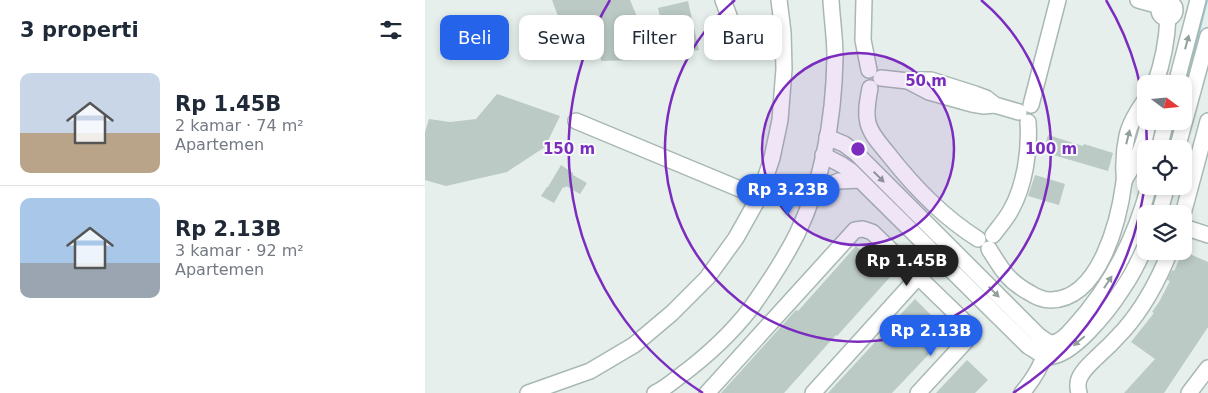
<!DOCTYPE html>
<html lang="id">
<meta charset="utf-8">
<style>
:root{--surface:#fff;--page:#f6f6f7;--text:#1f2937;--muted:#747a83;--line:#e0e1e3;--accent:#2563eb}
body{margin:0;font-family:"DejaVu Sans",sans-serif;background:var(--page);color:var(--text);height:100vh;display:flex;flex-direction:column;font-size:19px;white-space:nowrap}
*{box-sizing:border-box;margin:0}
p{font-size:16px;color:var(--muted)}
.icon{flex:none;width:28px;height:28px;fill:none;stroke:currentColor;stroke-width:2;stroke-linecap:round;stroke-linejoin:round}
.map{position:relative;flex:1;overflow:hidden}
.drawer{display:flex;flex-direction:column;background:var(--surface);width:425px}
.drawer>*{flex:none}
.banner{position:absolute;left:15px;top:15px;width:475px;height:45px;display:flex;gap:10px}
.needle{width:32px;rotate:106deg}
.tools{position:absolute;left:712px;top:75px;display:grid;gap:10px}
.tools a{display:grid;place-items:center;width:55px;height:55px;border-radius:10px;background:var(--surface);box-shadow:0 2px 8px #0003;font-size:25px}
.price{position:absolute;translate:-50% -42px;padding:0 11px;border-radius:18px;background:var(--accent);color:#fff;font-size:16px;line-height:32px;filter:drop-shadow(0 1px 2px #0008)}
.price::after{content:'';position:absolute;left:50%;top:30px;width:15px;height:11px;margin-left:-8px;background:inherit;clip-path:polygon(0 0,100% 0,50% 100%)}
.price.on{background:#222;color:#fff}
ul{padding:0;list-style:none}
li{display:flex;align-items:center;gap:15px;height:125px;padding:0 20px}
li+li{border-top:1px solid var(--line)}
li span{display:grid;place-items:center;flex:none;width:140px;height:100px;border-radius:10px;color:#555}
li>.icon{margin-inline-start:auto}
span .icon{width:60px;height:60px;fill:#fffc;stroke-width:1}
li b{font-size:21px}
h2{display:flex;justify-content:space-between;align-items:center;height:60px;padding:0 20px;font-size:21px}
.pill{padding:0 18px;border-radius:10px;background:var(--surface);box-shadow:0 2px 8px #0003;font-size:18px;line-height:45px}
.pill.on{background:var(--accent);color:#fff}
main{display:flex;flex:1;min-height:0}
.map>svg:first-child{display:block}
.lines{fill:none;stroke-linecap:round;stroke-linejoin:round}
.stream{stroke:#8ec9d4;stroke-width:4}
.building{fill:#bbcac4}
.minor-casing{stroke:#a8b8b2;stroke-width:18}
.minor{stroke:#fff;stroke-width:15}
.oneway{fill:#92a09c}
.ring{fill:none;stroke:#7b2cbf;stroke-width:2.5}
.centre{fill:#7b2cbf;stroke:#f7fbf9;stroke-width:2.5}
.ring-label{font-size:15px;text-anchor:middle;font-weight:bold;fill:#7b2cbf;stroke:#f7fbf9;stroke-width:4;stroke-linejoin:round;paint-order:stroke}
</style>
<main>
<section class="drawer">
<h2>3 properti<svg class="icon" aria-label="filters" viewBox="0 0 24 24"><path d="M4 7h16M4 17h16"/><circle cx="9" cy="7" r="2"/><circle cx="15" cy="17" r="2"/></svg></h2>
<ul>
<li><span style="background:linear-gradient(#c9d6e8 60%,#b9a48a 0)"><svg class="icon" aria-label="home" viewBox="0 0 24 24"><path d="M3 11l9-7 9 7M6 9v11h12V9"/></svg></span><div><b>Rp 1.45B</b><p>2 kamar · 74 m²</p><p>Apartemen</p></div></li>
<li><span style="background:linear-gradient(#a9c7e8 65%,#9aa5b1 0)"><svg class="icon" aria-label="home" viewBox="0 0 24 24"><path d="M3 11l9-7 9 7M6 9v11h12V9"/></svg></span><div><b>Rp 2.13B</b><p>3 kamar · 92 m²</p><p>Apartemen</p></div></li>
</ul>
</section>
<div class="map">
<svg width="783" height="393" viewBox="0 0 783 393">
<rect width="100%" height="100%" fill="#e6efeb"/>
<g class="lines">
<g class="stream">
<polyline points="759,87 781,0"/>
<polyline points="743,149 750,121"/>
<polyline points="728,205 733,186"/>
<polyline points="684,294 697,276 721,224"/>
</g>
</g>
<g class="building">
<polygon points="127,0 205,0 213,19 215,60 176,61 174,45 144,46"/>
<polygon points="263,1 274,50 244,57 233,8"/>
<polygon points="72,94 135,116 120,147 82,172 21,186 0,180 0,132 4,119 25,122 51,119"/>
<polygon points="623,135 658,146 659,144 688,153 683,171 618,152"/>
<polygon points="136,165 148,173 148,175 162,183 155,194 141,186 140,188 138,187 129,203 116,196 122,187 123,187"/>
<polygon points="610,175 640,184 634,205 603,196"/>
<polygon points="431,246 466,276 412,336 411,335 359,393 296,393 371,310 373,311"/>
<polygon points="758,251 783,262 783,327 739,393 699,393 730,359 706,342 729,313 727,312 734,302 745,281 742,280 747,270 749,271"/>
<polygon points="490,299 524,333 467,393 403,393"/>
<polygon points="542,360 563,380 550,393 511,393"/>
</g>
<g class="lines">
<g class="minor-casing">
<g id="minor">
<polyline points="298,0 304,16"/>
<polyline points="439,0 438,40 444,70"/>
<polyline points="713,0 735,6"/>
<circle cx="742" cy="10" r="8"/>
<polyline points="456,78 483,81 495,80 506,80 550,94 561,98 570,105 594,112"/>
<polyline points="483,81 504,92 547,104 559,106 569,105"/>
<path d="M730,84C738,62 742,40 743,17"/>
<polyline points="751,84 773,0"/>
<path d="M445,88C443,100 440,111 443,123C446,135 456,145 464,155C489,187 518,217 553,239"/>
<polyline points="606,105 633,0"/>
<polyline points="151,121 334,197"/>
<path d="M402,137L419,144L431,153L613,335C617,338 622,342 626,343C635,343 643,334 648,328C685,288 710,239 724,186"/>
<polyline points="734,149 741,121"/>
<polyline points="752,149 783,36"/>
<path d="M398,155L417,165L426,171L603,346C608,349 614,354 620,356C645,362 686,307 698,288C707,275 715,259 721,244"/>
<path d="M700,179C711,161 721,143 723,121"/>
<polyline points="389,191 414,181 435,180"/>
<polyline points="734,214 742,186"/>
<polyline points="758,214 783,121"/>
<polyline points="759,227 783,235"/>
<path d="M568,235C574,227 581,219 586,210C600,185 605,149 603,122"/>
<path d="M564,249C577,270 583,281 605,293C611,297 619,300 626,300C675,299 694,220 699,182C700,175 698,169 699,163C699,154 700,145 702,136C705,122 713,110 721,99"/>
<polyline points="103,393 165,371 209,345 247,313 282,278 311,238 334,197 347,158 355,120 359,69 358,32 354,0"/>
<path d="M230,393C239,389 247,382 255,376C282,356 305,335 326,308C343,284 359,260 372,234C398,180 409,117 410,57C410,38 407,19 406,0"/>
<polyline points="282,393 430,230 438,229 447,232 544,326 544,334 541,341 493,393"/>
<polyline points="388,393 493,277"/>
<path d="M597,393C610,377 616,366 623,347"/>
<path d="M654,393C652,386 652,381 656,375C660,368 666,363 671,358C681,349 690,340 699,330C719,307 734,279 745,251"/>
<polyline points="764,393 783,368"/>
</g>
</g>
<use href="#minor" class="minor"/>
</g>
<defs><path id="oneway-solid" d="M-6-.8H1V-3.2L6.5 0L1 3.2V.8H-6Z" transform="scale(1.25)"/></defs>
<g class="oneway">
<use href="#oneway-solid" transform="translate(762 42) rotate(-75)"/>
<use href="#oneway-solid" transform="translate(703 137) rotate(-76)"/>
<use href="#oneway-solid" transform="translate(454 177) rotate(45)"/>
<use href="#oneway-solid" transform="translate(683 282) rotate(-57)"/>
<use href="#oneway-solid" transform="translate(569 292) rotate(45)"/>
<use href="#oneway-solid" transform="translate(654 341) rotate(140)"/>
</g>
<circle cx="433" cy="149" r="96" fill="#7b2cbf" fill-opacity=".12"/>
<g class="ring">
<circle cx="433" cy="149" r="96"/>
<path d="M556 0A193 193 0 1 1 310 0"/>
<path d="M721 172A289 289 0 0 1 588 393M278 393A289 289 0 0 1 185 0M681 0A289 289 0 0 1 722 146"/>
</g>
<circle cx="433" cy="149" r="8" class="centre"/>
<g class="ring-label">
<text x="501" y="86">50 m</text>
<text x="626" y="154">100 m</text>
<text x="144" y="154">150 m</text>
</g>
</svg>
<div class="tools">
<a><svg class="needle" viewBox="-14 -14 28 28"><path d="M0-13l5 13h-10z" fill="#e53935"/><path d="M0 13l5-13h-10z" fill="#747a83"/></svg></a>
<a><svg class="icon" aria-label="locate" viewBox="0 0 24 24"><circle cx="12" cy="12" r="6"/><path d="M12 2v4M12 18v4M2 12h4M18 12h4"/></svg></a>
<a><svg class="icon" aria-label="layers" viewBox="0 0 24 24"><path d="M12 4l9 5-9 5-9-5zM3 14l9 5 9-5"/></svg></a>
</div>
<b class="price" style="left:363px;top:216px">Rp 3.23B</b>
<b class="price on" style="left:482px;top:287px">Rp 1.45B</b>
<b class="price" style="left:506px;top:357px">Rp 2.13B</b>
<div class="banner">
<a class="pill on">Beli</a>
<a class="pill">Sewa</a>
<a class="pill">Filter</a>
<a class="pill">Baru</a>
</div>
</div>
</main>
